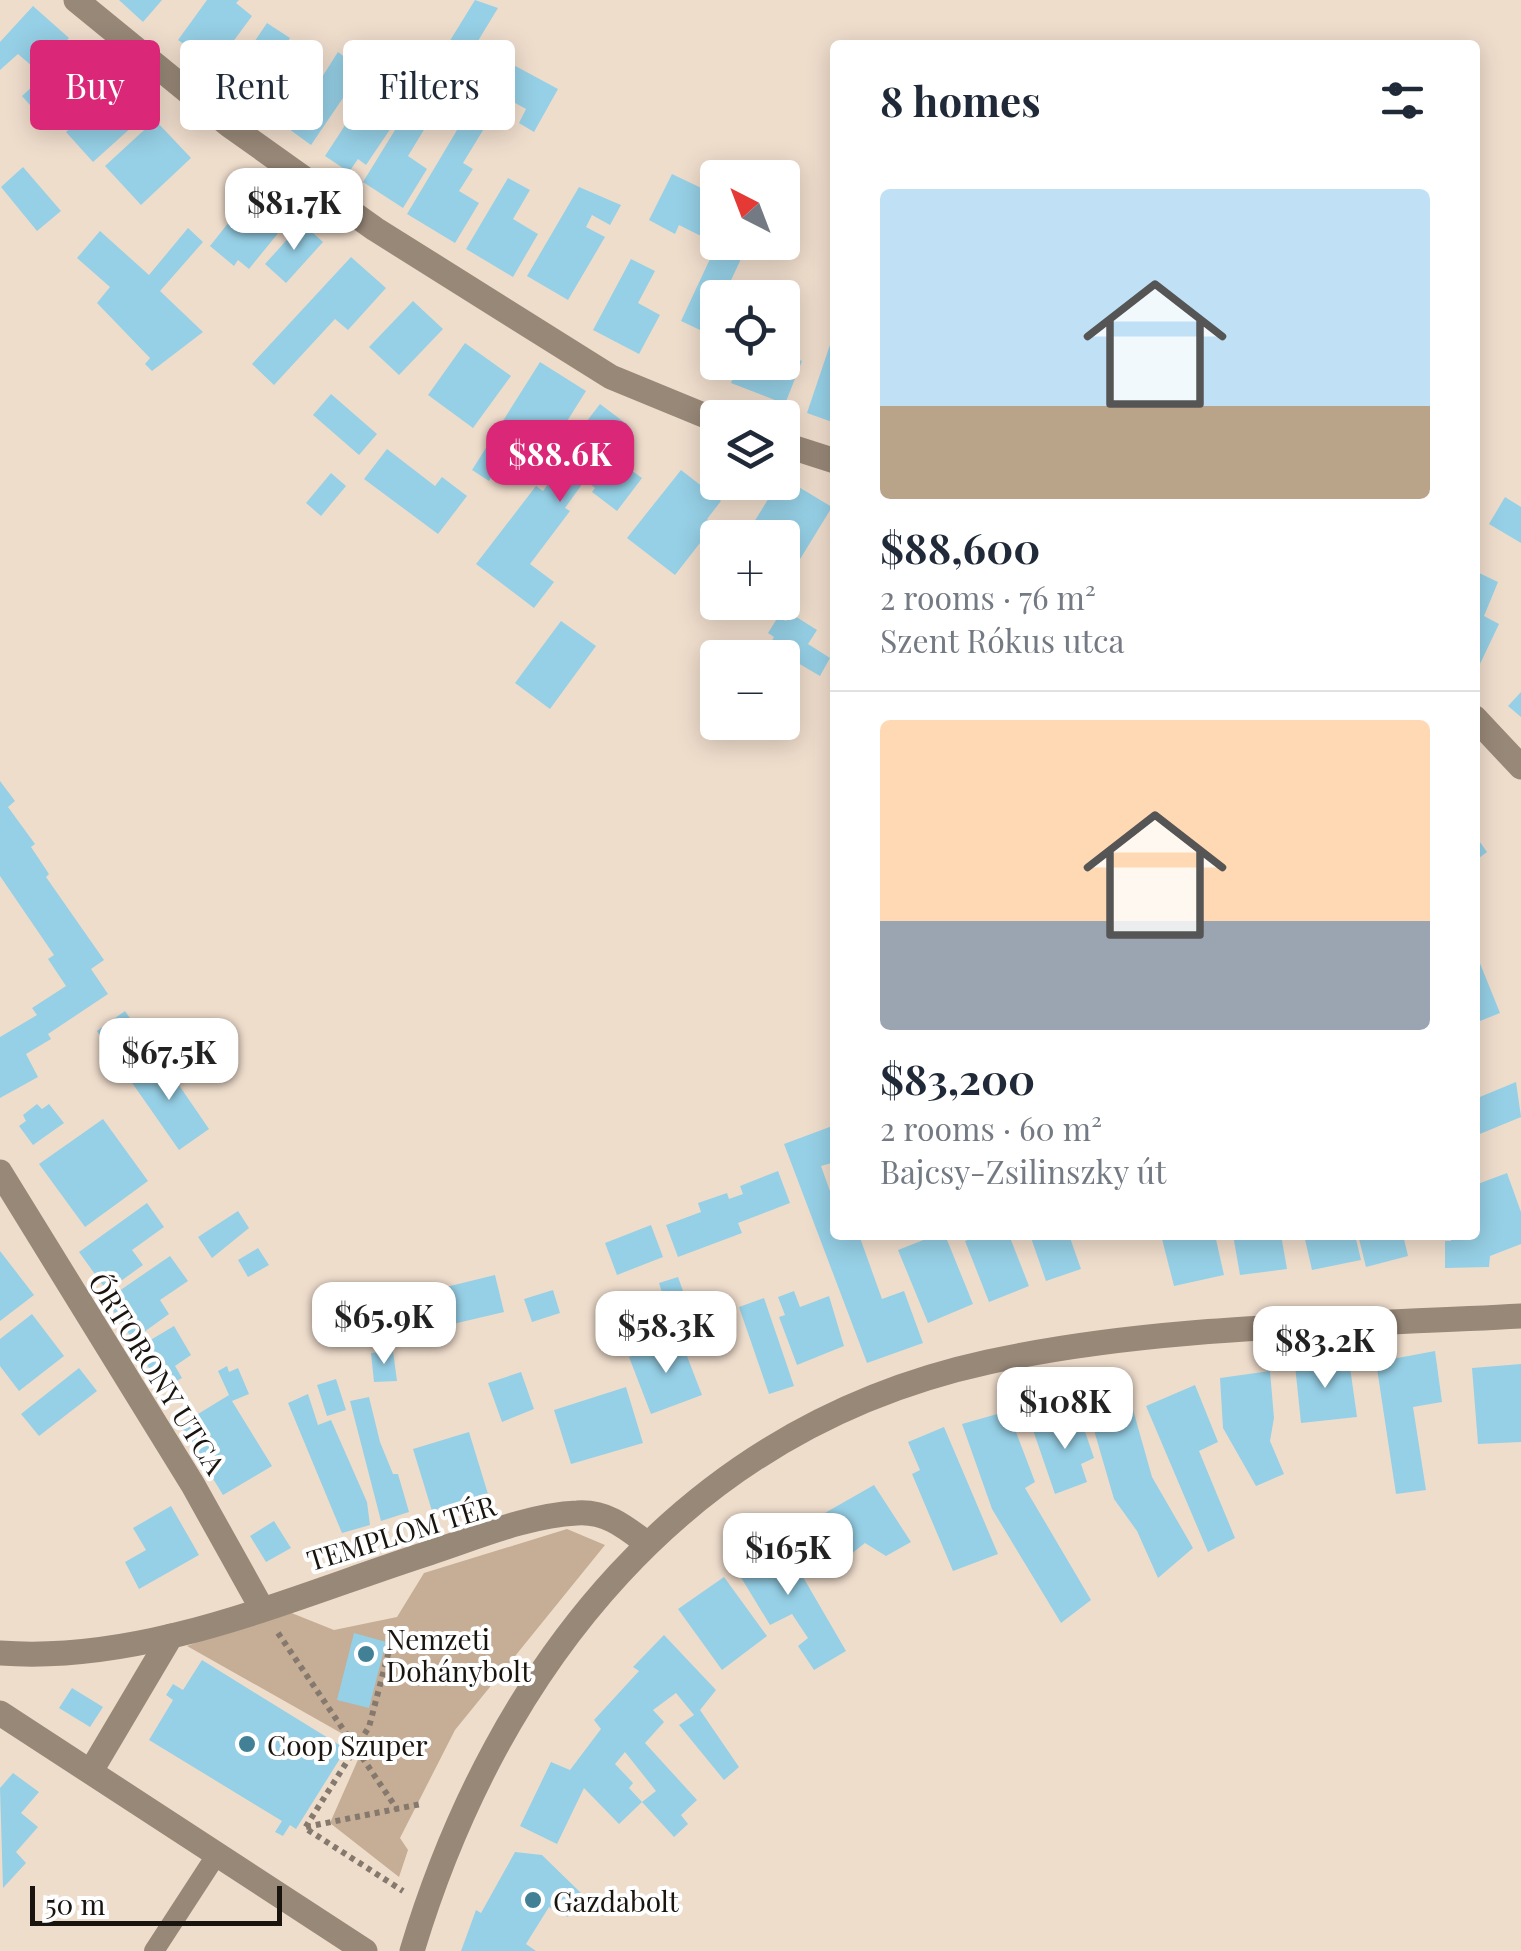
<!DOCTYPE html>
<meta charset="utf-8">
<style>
:root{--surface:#fff;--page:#f2f2f3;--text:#1f2937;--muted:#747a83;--line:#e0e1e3;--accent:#db2777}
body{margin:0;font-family:"Playfair Display",serif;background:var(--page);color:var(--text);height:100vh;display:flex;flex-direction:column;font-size:38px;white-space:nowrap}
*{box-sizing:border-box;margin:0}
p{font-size:32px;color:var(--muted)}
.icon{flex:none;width:55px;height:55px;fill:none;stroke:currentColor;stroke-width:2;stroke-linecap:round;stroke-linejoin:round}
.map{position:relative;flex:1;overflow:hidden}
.side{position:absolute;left:830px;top:40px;width:650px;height:1200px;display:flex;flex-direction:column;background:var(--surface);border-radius:10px;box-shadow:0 5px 25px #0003}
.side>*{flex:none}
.top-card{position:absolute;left:30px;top:40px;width:650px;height:90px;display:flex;gap:20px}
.needle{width:65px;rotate:318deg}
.fabs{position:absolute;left:700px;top:160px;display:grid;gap:20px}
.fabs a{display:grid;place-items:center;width:100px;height:100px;border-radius:10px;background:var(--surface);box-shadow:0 5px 25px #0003;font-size:50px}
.scale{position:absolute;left:30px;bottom:25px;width:252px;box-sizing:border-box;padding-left:10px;border:5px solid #1a140e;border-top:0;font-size:28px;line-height:35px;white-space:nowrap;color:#1a140e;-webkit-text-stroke:8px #fff;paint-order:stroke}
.price{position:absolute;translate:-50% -85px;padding:0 22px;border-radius:20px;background:#fff;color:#222;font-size:32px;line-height:65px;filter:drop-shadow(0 2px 5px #0008)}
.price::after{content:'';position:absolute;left:50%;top:60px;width:30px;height:22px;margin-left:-15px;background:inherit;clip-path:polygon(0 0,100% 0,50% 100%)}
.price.selected{background:var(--accent);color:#fff}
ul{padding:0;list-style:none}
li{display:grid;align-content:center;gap:20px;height:530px;padding:0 50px}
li+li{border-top:2px solid var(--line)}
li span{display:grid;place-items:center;height:310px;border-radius:10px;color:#555}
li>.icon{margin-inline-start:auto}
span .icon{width:180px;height:180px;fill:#fffc;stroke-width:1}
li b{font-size:42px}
h2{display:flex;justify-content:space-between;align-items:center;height:120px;padding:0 50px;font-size:42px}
.tag{padding:0 35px;border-radius:10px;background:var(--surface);box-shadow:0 5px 25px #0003;font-size:35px;line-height:90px}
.tag.selected{background:var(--accent);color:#fff}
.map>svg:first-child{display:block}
.green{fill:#c6ad95}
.building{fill:#96d0e6}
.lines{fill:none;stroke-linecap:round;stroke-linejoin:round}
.path{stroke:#85796e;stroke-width:6;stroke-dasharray:5 5;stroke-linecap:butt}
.service{stroke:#988878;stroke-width:20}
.minor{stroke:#988878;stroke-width:25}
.tertiary{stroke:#988878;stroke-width:25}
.poi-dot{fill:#428096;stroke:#fff;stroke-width:4}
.labels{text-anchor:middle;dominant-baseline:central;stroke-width:8;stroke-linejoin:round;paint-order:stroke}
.street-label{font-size:28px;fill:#1a140e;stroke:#fff}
.poi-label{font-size:28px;fill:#1a140e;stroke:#fff;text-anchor:start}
</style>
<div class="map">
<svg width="1521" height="1951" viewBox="0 0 1521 1951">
<rect width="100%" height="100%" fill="#efddcc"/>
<polygon class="green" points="567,1529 605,1545 455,1730 400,1838 408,1850 399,1877 330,1823 364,1746 187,1646 284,1610 334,1630 397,1617 424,1573"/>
<g class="building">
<polygon points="119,0 162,0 143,22"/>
<polygon points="207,0 239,0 236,3 252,16 215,66 178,40"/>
<polygon points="475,0 498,8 408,156 427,169 403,208 363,182"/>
<polygon points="33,6 69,38 39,72 18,54 0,70 0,42"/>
<polygon points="267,23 290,38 273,64 296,79 271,118 224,87"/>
<polygon points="80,43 97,61 38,114 22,96"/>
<polygon points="338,52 362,70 311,145 289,129"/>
<polygon points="499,57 558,89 534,132 519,123 526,109 483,85"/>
<polygon points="374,81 400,98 389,114 397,119 366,165 358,159 349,172 325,156"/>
<polygon points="118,86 144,116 93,162 66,132"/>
<polygon points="472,105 491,117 463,163 473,169 459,191 479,203 455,243 407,214"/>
<polygon points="155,120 191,158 141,205 105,166"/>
<polygon points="23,167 61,211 37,231 1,187"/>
<polygon points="672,174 718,196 718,244 749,242 725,293 735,298 718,298 715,337 681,321 717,244 679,225 675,234 649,220"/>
<polygon points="508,178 530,190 513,219 538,234 513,277 466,249"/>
<polygon points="579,187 621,205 610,225 592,215 586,227 605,237 568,300 527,276"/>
<polygon points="256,188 292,216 249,269 238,260 234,266 210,246"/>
<polygon points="302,223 323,242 286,283 265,264"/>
<polygon points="188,228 203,242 160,291 203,332 152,371 145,364 150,358 97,303 110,287 77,258 100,231 149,275"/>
<polygon points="351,257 386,288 348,330 335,319 274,385 252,364"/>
<polygon points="631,259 655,271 638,303 660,315 639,354 593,330"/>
<polygon points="413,301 443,329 399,375 369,347"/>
<polygon points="782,319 791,323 783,344 782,344"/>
<polygon points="835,330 835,423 807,413"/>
<polygon points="465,343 511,376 473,428 428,395"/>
<polygon points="782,353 802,361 785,404 731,383 739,362 782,362"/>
<polygon points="540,362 586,391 554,442 525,423 489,481 472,470"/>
<polygon points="331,394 377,434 359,455 313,415"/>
<polygon points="600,404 628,425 617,439 623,443 613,457 642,478 617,511 592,492 595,488 585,480 565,508 570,511 530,564 554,582 534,608 476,564 536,486 543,491 557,472 551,468"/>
<polygon points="387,449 435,486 442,477 467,496 438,534 364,479"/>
<polygon points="681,470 721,501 707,519 714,525 675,575 627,538"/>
<polygon points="331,473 346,486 321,516 306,503"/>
<polygon points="782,477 832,507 794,569 782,562 782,538 744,538"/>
<polygon points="1505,497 1521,507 1521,543 1489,524"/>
<polygon points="1475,571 1498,582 1484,616 1499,624 1479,666 1475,665"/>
<polygon points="790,613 817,630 808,644 830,658 820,676 769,646 774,637 768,633 778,617 786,621"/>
<polygon points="561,621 596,646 550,709 515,683"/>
<polygon points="1521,692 1521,717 1508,706"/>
<polygon points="0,781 15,801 8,807 35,844 31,847 49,874 46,877 104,960 91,969 108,994 48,1034 51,1039 26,1054 38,1077 0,1098 0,1037 37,1015 32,1008 66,986 48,959 54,955 0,876"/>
<polygon points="1475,835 1487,852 1475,861"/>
<polygon points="1475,951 1500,1013 1475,1023"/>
<polygon points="125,1011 148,1044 120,1064 97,1031"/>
<polygon points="159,1056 209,1129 179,1150 128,1077"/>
<polygon points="1516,1082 1521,1117 1475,1136 1475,1099"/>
<polygon points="37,1104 42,1109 49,1104 64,1123 33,1145 19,1126 26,1121 23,1115"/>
<polygon points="103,1119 148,1181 85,1227 39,1164"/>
<polygon points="835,1125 835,1162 821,1166 835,1205 835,1235 859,1235 882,1299 904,1291 923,1343 867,1363 784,1144"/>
<polygon points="778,1171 790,1203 738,1223 742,1233 678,1257 666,1225 701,1212 698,1203 727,1193 729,1199 743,1194 740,1186"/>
<polygon points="1507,1173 1521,1212 1521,1244 1490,1256 1489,1267 1445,1268 1445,1241 1451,1241 1451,1235 1475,1235 1475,1228 1480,1228 1475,1185"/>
<polygon points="147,1203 164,1227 132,1250 143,1265 107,1291 79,1252"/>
<polygon points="238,1211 249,1228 212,1258 198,1237"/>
<polygon points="651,1225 663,1257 617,1275 605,1243"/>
<polygon points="936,1235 945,1235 973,1304 928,1323 898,1250"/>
<polygon points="981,1235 1009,1235 1029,1286 989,1302 965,1241"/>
<polygon points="1030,1235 1069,1235 1081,1269 1046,1281"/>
<polygon points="1161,1235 1215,1235 1224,1275 1174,1286"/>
<polygon points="1233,1235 1281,1235 1287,1269 1240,1275"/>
<polygon points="1304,1235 1355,1235 1361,1260 1312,1270"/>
<polygon points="1358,1235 1403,1235 1408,1256 1366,1267"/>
<polygon points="258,1248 269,1265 248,1277 238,1260"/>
<polygon points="0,1251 34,1295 0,1321"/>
<polygon points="170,1256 188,1281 160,1300 169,1314 133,1340 106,1300"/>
<polygon points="495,1275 504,1312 436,1328 437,1334 403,1342 393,1300"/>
<polygon points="678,1277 688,1305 668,1312 659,1283"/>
<polygon points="553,1290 560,1313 532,1322 524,1299"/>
<polygon points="794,1291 800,1307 829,1296 844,1346 797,1365 779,1317 785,1315 778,1297"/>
<polygon points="764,1298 794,1386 769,1394 739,1307"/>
<polygon points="707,1300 713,1318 695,1324 690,1306"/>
<polygon points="32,1314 64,1356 19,1391 0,1366 0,1339"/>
<polygon points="639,1314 648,1338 628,1345 619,1322"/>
<polygon points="174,1326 191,1355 175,1366 182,1378 162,1389 137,1348"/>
<polygon points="680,1338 702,1395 651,1414 629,1357"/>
<polygon points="393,1351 397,1381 374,1382 371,1353"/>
<polygon points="1435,1351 1442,1402 1413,1407 1426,1490 1396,1494 1376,1362"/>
<polygon points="1349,1360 1357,1417 1301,1423 1295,1365"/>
<polygon points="1521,1364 1521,1442 1478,1444 1472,1368"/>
<polygon points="227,1366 229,1372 238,1368 249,1394 232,1401 272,1466 223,1495 180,1425 229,1395 218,1371"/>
<polygon points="79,1368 97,1391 39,1436 21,1414"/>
<polygon points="1270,1371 1274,1418 1270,1441 1284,1474 1256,1486 1223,1428 1220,1378"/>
<polygon points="521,1372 534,1409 502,1422 488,1383"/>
<polygon points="336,1379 346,1410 327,1416 317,1385"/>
<polygon points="1195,1385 1218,1442 1199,1451 1235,1538 1208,1552 1146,1406"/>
<polygon points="626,1387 643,1443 571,1464 554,1410"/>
<polygon points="308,1394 318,1425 331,1420 367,1502 370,1525 342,1533 288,1403"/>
<polygon points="369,1397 380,1442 393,1474 398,1474 409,1512 381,1521 350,1401"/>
<polygon points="1130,1399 1152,1477 1193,1548 1158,1578 1137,1531 1114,1499 1089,1413"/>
<polygon points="1008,1411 1035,1482 1025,1488 1091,1600 1061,1623 992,1509 962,1424"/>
<polygon points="1079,1414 1094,1458 1081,1464 1087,1482 1055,1494 1033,1430"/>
<polygon points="944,1427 998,1554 953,1571 912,1474 920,1470 908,1442"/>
<polygon points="469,1432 488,1494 432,1511 413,1449"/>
<polygon points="874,1485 911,1542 886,1556 865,1543 823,1576 795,1530"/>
<polygon points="171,1506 199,1555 139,1589 125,1562 146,1550 133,1528"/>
<polygon points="274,1521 291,1548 266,1562 250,1536"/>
<polygon points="778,1534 846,1651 814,1670 798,1646 808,1638 792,1614 770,1625 731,1561"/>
<polygon points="724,1577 767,1636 722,1670 678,1609"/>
<polygon points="354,1633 386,1642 369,1708 337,1700"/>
<polygon points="664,1635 716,1690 700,1710 739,1767 724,1780 679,1725 694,1715 676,1693 653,1710 664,1722 645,1743 697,1800 681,1815 688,1824 674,1837 642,1802 656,1791 625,1752 615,1764 633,1783 629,1788 642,1802 619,1824 584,1788 557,1844 520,1826 551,1762 570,1770 601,1729 594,1720 639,1671 633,1667"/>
<polygon points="202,1660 346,1749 296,1829 290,1825 283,1836 275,1832 282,1821 149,1740 173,1700 166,1695 173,1684 183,1690"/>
<polygon points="72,1688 103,1707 90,1727 59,1708"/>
<polygon points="13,1773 39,1792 21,1813 38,1827 16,1852 26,1863 3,1888 0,1788"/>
<polygon points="515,1852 542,1855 581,1893 568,1917 549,1907 526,1944 536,1951 461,1951 476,1910 481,1913"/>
</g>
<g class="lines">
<g class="path">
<polyline points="278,1633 397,1809"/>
<polyline points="391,1643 369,1727 305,1828 403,1891"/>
<polyline points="306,1827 421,1804"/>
</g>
<polyline class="service" points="154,1951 217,1854"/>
<g class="minor">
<polyline points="76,0 229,125 375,229 611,377 718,421"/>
<polyline points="782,444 835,461"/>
<polyline points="1475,718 1521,767"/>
<polyline points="0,1172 193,1485 261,1607"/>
<path d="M0,1653C147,1664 292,1597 429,1553C475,1538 529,1515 577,1513C605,1511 624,1526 645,1542"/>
<polyline points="0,1713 365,1951"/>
<polyline points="91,1771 171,1636"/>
</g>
<path class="tertiary" d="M412,1951C498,1665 686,1428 988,1362C1162,1324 1344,1326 1521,1316"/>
</g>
<g class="poi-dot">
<circle cx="366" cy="1654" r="10"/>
<circle cx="247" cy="1744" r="10"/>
<circle cx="533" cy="1900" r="10"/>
</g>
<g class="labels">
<g class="street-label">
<text transform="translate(158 1373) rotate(58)">ŐRTORONY UTCA</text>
<text transform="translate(401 1532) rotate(-17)">TEMPLOM TÉR</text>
</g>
<g class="poi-label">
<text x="386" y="1638">Nemzeti<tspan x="386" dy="32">Dohánybolt</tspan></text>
<text x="267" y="1744">Coop Szuper</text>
<text x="553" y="1900">Gazdabolt</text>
</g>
</g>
</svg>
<div class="fabs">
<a><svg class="needle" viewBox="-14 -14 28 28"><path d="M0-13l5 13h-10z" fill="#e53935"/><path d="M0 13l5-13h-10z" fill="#747a83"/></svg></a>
<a><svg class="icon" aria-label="locate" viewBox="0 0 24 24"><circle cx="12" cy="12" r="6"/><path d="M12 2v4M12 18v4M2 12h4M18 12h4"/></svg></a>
<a><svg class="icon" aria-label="layers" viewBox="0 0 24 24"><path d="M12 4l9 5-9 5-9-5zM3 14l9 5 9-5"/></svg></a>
<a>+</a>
<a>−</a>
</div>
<div class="scale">50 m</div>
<b class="price" style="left:294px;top:253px">$81.7K</b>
<b class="price selected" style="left:560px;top:505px">$88.6K</b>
<b class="price" style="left:169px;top:1103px">$67.5K</b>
<b class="price" style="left:384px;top:1367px">$65.9K</b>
<b class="price" style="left:666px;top:1376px">$58.3K</b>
<b class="price" style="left:1325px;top:1391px">$83.2K</b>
<b class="price" style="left:1065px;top:1452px">$108K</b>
<b class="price" style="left:788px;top:1598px">$165K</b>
<div class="top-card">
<a class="tag selected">Buy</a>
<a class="tag">Rent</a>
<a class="tag">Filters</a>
</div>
<section class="side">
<h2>8 homes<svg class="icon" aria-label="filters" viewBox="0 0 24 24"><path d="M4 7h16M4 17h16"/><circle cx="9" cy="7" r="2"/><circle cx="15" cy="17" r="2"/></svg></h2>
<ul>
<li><span style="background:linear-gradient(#bfe0f5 70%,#b9a48a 0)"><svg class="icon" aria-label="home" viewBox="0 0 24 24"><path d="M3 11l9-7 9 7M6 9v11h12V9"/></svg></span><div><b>$88,600</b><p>2 rooms · 76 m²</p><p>Szent Rókus utca</p></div></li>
<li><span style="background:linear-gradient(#ffd9b3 65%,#9aa5b1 0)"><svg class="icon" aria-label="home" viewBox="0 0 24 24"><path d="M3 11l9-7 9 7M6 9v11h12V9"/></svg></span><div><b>$83,200</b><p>2 rooms · 60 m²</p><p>Bajcsy-Zsilinszky út</p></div></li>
</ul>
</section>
</div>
